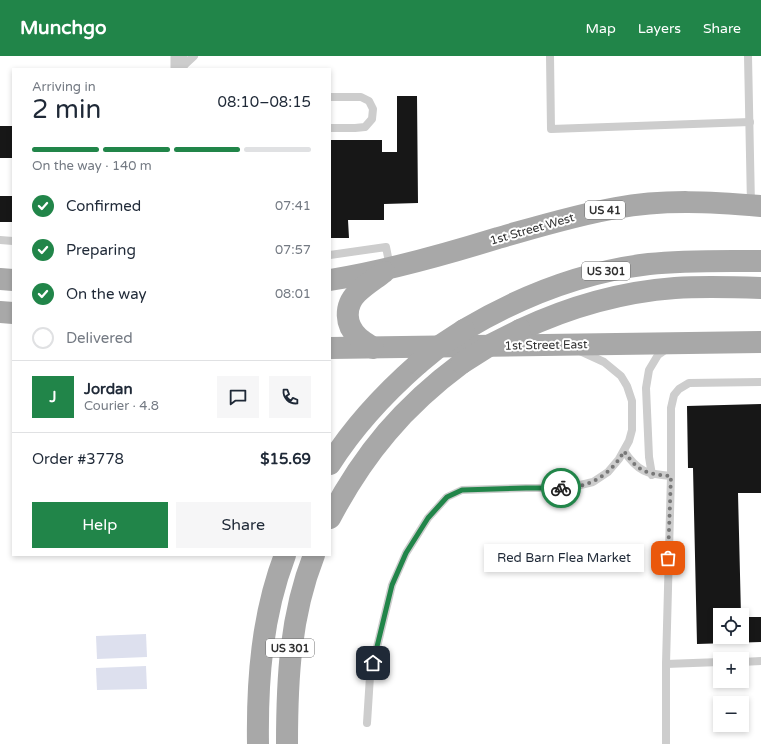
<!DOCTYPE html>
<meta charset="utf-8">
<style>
:root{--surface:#fff;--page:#f6f6f7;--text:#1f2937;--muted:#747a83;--line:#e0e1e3;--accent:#218549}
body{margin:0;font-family:"Varela Round",sans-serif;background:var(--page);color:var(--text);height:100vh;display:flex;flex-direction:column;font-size:15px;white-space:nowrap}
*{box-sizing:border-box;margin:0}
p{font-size:13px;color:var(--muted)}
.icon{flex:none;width:22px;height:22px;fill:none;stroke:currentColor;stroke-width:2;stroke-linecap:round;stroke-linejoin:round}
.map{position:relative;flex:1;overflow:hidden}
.details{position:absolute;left:12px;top:12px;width:319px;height:488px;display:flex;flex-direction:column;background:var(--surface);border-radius:0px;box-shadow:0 2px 6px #0003}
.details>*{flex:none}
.controls{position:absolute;left:713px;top:552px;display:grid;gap:8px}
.controls a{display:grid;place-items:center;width:36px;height:36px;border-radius:0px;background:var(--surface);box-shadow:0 2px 6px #0003;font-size:20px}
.pin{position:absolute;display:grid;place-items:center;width:34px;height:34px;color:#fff;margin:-17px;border-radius:8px;box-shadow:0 2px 6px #0006}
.courier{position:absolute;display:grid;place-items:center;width:40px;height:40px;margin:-20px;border:3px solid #218549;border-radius:50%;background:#fff;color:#222;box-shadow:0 1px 5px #0007}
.bubble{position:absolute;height:28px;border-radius:0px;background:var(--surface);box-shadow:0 2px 6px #0003;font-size:13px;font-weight:600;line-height:28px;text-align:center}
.overview em{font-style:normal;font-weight:600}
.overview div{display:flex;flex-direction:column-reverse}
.overview{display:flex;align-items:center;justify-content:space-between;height:68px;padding:0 20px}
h1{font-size:26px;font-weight:600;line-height:30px}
.bar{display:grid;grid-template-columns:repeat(4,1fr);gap:6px 4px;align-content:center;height:48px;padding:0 20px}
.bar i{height:5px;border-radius:3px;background:var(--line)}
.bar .selected{background:var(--accent)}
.bar p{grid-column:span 4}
.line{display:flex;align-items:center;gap:10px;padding:0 20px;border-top:1px solid var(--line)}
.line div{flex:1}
.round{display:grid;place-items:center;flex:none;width:42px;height:42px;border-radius:0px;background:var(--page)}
ol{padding:0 20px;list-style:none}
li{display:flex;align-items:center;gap:12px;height:44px}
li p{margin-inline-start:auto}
li .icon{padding:4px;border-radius:50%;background:var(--accent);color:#fff;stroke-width:4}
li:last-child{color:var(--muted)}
li i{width:22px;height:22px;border:2px solid var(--line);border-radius:50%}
.primary-button{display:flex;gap:8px;margin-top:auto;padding:8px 20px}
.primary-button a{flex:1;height:46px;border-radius:0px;background:var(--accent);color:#fff;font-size:16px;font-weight:600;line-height:46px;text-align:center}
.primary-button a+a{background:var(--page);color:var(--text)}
header{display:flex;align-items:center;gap:24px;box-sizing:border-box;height:56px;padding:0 20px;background:var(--accent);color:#fff}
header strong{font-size:19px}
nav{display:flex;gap:22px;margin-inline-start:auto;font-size:14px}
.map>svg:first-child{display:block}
.green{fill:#dde0ee}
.building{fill:#171717}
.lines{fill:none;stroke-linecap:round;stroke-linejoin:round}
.service{stroke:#cdcdcd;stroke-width:8}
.minor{stroke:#cdcdcd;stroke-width:17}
.primary{stroke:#a8a8a8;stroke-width:22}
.primary-bridge{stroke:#a8a8a8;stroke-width:22}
.done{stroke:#787878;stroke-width:4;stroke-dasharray:0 7.2}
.route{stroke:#218549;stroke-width:5}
.labels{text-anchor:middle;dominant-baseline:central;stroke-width:4;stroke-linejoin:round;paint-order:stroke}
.shield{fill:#fff;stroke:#6e6e6e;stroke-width:1}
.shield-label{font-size:11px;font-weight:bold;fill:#303030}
.street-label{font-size:12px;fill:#303030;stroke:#fff}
</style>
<header>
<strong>Munchgo</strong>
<nav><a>Map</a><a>Layers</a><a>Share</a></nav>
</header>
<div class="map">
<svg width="761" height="688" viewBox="0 0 761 688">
<rect width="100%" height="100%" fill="#fff"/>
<g class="green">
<polygon points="146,578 147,601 97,603 96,580"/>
<polygon points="146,610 147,633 97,634 96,612"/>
</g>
<g class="building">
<polygon points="397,40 417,40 418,147 384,148 384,164 348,164 349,182 330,182 330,84 382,84 382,96 397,96"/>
<rect x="0" y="70" width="13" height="32"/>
<rect x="0" y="140" width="13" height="26"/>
<polygon points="761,348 761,437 738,437 741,559 720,559 720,581 742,581 742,561 761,561 761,586 697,588 693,412 688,412 687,350"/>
</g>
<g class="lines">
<g class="service">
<polyline points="550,0 551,73 750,66"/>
<polyline points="748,0 751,149"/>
<polyline points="180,13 194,0"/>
<polyline points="330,41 361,41 369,45 373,53 372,63 365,71 355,72 330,72"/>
<polyline points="0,184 13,185"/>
<polyline points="330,199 386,191 390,211"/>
<path d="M624,395C638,416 647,418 671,420"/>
<polyline points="652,419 649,401 646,332 649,314 658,299 668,292"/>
<polyline points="742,606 761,605"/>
<polyline points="666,608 720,606"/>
<polyline points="367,667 370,620 392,529 406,497 428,462 447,441 462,434 526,432 568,432 593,426 608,416 619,403 629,385 632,374 632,345 627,330 621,320 604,306 580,295"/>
<polyline points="666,688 666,608 671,420 671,352 674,339 679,333 689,327 761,326"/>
</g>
<polyline class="minor" points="179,0 179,13"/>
<g class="primary">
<polyline points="0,223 13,224"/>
<path d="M330,224C387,215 443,199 498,182C537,171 576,159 616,152C664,143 712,146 761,150"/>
<polyline points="0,256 13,257"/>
<path d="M464,274C521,240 582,216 649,208C686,204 724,205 761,205"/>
<path d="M520,274C569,251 621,236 675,232C704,230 733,231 761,232"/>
<polyline points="330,292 761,286"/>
<path d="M373,292C368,288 362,285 358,281C345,269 344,250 357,237C365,229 375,223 384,216"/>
<path d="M330,408C354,370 384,338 418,308"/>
<path d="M330,462C364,397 404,350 462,307"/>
<path d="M258,688C257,624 262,559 285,499"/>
<path d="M287,688C287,623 290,560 314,499"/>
</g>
<g class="primary-bridge">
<polyline points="462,307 492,288 520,274"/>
<polyline points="418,308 441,289 464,274"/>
</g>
</g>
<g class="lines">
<path class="done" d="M561,432C588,433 612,418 624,395C638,416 647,418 671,420L668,502"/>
<polyline class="route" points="373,607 392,529 406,497 428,462 447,441 462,434 526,432 561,432"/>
</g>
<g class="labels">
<g class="shield">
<rect x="585" y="145" width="40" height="18" rx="3"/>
<rect x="582" y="206" width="48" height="18" rx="3"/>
<rect x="266" y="583" width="48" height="18" rx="3"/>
</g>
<g class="shield-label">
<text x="605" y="154">US 41</text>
<text x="606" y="215">US 301</text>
<text x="290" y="592">US 301</text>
</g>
<g class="street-label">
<text transform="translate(532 173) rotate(-16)">1st Street West</text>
<text transform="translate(546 289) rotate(-1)">1st Street East</text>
</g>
</g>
</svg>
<div class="controls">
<a><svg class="icon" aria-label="locate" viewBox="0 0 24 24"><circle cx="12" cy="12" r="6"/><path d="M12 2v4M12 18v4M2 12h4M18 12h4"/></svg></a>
<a>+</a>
<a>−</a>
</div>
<div class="pin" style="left:668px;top:502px;background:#ea580c"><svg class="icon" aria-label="bag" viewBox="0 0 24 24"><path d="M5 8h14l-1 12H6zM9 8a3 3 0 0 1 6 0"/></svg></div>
<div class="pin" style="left:373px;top:607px;background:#1f2937"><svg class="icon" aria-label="home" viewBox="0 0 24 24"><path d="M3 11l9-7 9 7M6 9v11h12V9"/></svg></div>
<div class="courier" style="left:561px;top:432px"><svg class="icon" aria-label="bike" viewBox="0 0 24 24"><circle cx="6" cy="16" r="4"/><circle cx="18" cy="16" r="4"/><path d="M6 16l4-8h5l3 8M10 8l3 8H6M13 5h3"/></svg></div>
<div class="bubble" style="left:484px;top:488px;width:160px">Red Barn Flea Market</div>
<section class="details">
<div class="overview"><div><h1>2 min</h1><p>Arriving in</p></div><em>08:10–08:15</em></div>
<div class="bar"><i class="selected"></i><i class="selected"></i><i class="selected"></i><i></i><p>On the way · 140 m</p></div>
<ol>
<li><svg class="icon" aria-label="check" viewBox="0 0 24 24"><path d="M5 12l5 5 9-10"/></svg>Confirmed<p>07:41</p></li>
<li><svg class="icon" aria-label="check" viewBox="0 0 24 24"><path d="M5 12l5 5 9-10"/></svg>Preparing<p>07:57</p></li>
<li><svg class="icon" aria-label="check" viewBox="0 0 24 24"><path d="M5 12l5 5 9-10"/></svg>On the way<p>08:01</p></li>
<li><i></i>Delivered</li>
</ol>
<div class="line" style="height:72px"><b class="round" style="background:var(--accent);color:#fff">J</b><div><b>Jordan</b><p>Courier · 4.8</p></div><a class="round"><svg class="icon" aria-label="chat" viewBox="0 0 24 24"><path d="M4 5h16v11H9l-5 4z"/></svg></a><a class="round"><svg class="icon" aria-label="phone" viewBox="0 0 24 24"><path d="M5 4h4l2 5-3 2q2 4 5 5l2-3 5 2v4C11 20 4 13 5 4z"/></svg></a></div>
<div class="line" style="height:52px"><div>Order #3778</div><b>$15.69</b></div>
<div class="primary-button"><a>Help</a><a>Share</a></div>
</section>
</div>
